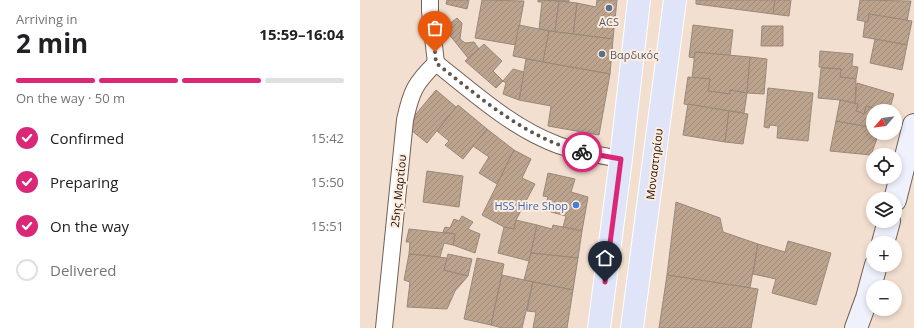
<!DOCTYPE html>
<meta charset="utf-8">
<style>
:root{--surface:#fff;--page:#f6f6f6;--text:#202124;--muted:#757577;--line:#e0e0e0;--accent:#db2777}
body{margin:0;font-family:"Open Sans",sans-serif;background:var(--page);color:var(--text);height:100vh;display:flex;flex-direction:column;font-size:15px;white-space:nowrap}
*{box-sizing:border-box;margin:0}
p{font-size:13px;color:var(--muted)}
.icon{flex:none;width:22px;height:22px;fill:none;stroke:currentColor;stroke-width:2;stroke-linecap:round;stroke-linejoin:round}
.map{position:relative;flex:1;overflow:hidden}
.drawer{display:flex;flex-direction:column;background:var(--surface);width:360px}
.drawer>*{flex:none}
.needle{width:26px;rotate:242deg}
.fabs{position:absolute;left:506px;top:104px;display:grid;gap:8px}
.fabs a{display:grid;place-items:center;width:36px;height:36px;border-radius:50%;background:var(--surface);box-shadow:0 2px 6px #0003;font-size:20px}
.pin{position:absolute;display:grid;place-items:center;width:34px;height:34px;color:#fff;margin:-41px -17px;border-radius:50% 50% 50% 0;rotate:-45deg;box-shadow:0 0 4px #0007}
.pin .icon{rotate:45deg}
.courier{position:absolute;display:grid;place-items:center;width:40px;height:40px;margin:-20px;border:3px solid #db2777;border-radius:50%;background:#fff;color:#222;box-shadow:0 1px 5px #0007}
.head em{font-style:normal;font-weight:700}
.head div{display:flex;flex-direction:column-reverse}
.head{display:flex;align-items:center;justify-content:space-between;height:68px;padding:0 16px}
h1{font-size:26px;font-weight:700;line-height:30px}
.bar{display:grid;grid-template-columns:repeat(4,1fr);gap:6px 4px;align-content:center;height:48px;padding:0 16px}
.bar i{height:5px;border-radius:3px;background:var(--line)}
.bar .current{background:var(--accent)}
.bar p{grid-column:span 4}
ol{padding:0 16px;list-style:none}
li{display:flex;align-items:center;gap:12px;height:44px}
li p{margin-inline-start:auto}
li .icon{padding:4px;border-radius:50%;background:var(--accent);color:#fff;stroke-width:4}
li:last-child{color:var(--muted)}
li i{width:22px;height:22px;border:2px solid var(--line);border-radius:50%}
main{display:flex;flex:1;min-height:0}
.map>svg:first-child{display:block}
.building{fill:url(#building-hatch);stroke:#99887a}
.lines{fill:none;stroke-linecap:round;stroke-linejoin:round}
.street-casing{stroke:#726255;stroke-width:18}
.secondary-casing{stroke:#726255;stroke-width:24}
.primary-casing{stroke:#fff;stroke-width:24}
.street{stroke:#fff;stroke-width:16}
.secondary{stroke:#eff2fc;stroke-width:22}
.primary{stroke:#dfe4f9;stroke-width:22}
.done{stroke:#60564d;stroke-width:4;stroke-dasharray:0 7.2}
.route{stroke:#db2777;stroke-width:5}
.service-dot{fill:#5c6f8a;stroke:#ffecdd;stroke-width:1.5}
.shop-dot{fill:#3f7fe0;stroke:#ffecdd;stroke-width:1.5}
.labels{text-anchor:middle;dominant-baseline:central;stroke-width:4;stroke-linejoin:round;paint-order:stroke}
.service-label{font-size:11px;fill:#4e5e75;stroke:#ffecdd}
.street-label{font-size:11px;fill:#120c07;stroke:#ffecdd}
.shop-label{font-size:11px;fill:#366cbe;stroke:#ffecdd;text-anchor:end}
</style>
<main>
<section class="drawer">
<div class="head"><div><h1>2 min</h1><p>Arriving in</p></div><em>15:59–16:04</em></div>
<div class="bar"><i class="current"></i><i class="current"></i><i class="current"></i><i></i><p>On the way · 50 m</p></div>
<ol>
<li><svg class="icon" aria-label="check" viewBox="0 0 24 24"><path d="M5 12l5 5 9-10"/></svg>Confirmed<p>15:42</p></li>
<li><svg class="icon" aria-label="check" viewBox="0 0 24 24"><path d="M5 12l5 5 9-10"/></svg>Preparing<p>15:50</p></li>
<li><svg class="icon" aria-label="check" viewBox="0 0 24 24"><path d="M5 12l5 5 9-10"/></svg>On the way<p>15:51</p></li>
<li><i></i>Delivered</li>
</ol>
</section>
<div class="map">
<svg width="554" height="328" viewBox="0 0 554 328">
<defs>
<pattern id="building-hatch" width="6" height="6" patternUnits="userSpaceOnUse"><rect width="6" height="6" fill="#bca38e"/><path d="M-1 1l2-2M0 6l6-6M5 7l2-2" fill="none" stroke="#a18b79"/></pattern>
</defs>
<rect width="100%" height="100%" fill="#f2dfd0"/>
<g class="building">
<polygon points="87,0 109,0 107,9 86,4"/>
<polygon points="122,0 164,1 156,45 115,38"/>
<polygon points="178,0 199,1 195,32 179,29 182,2 178,2"/>
<polygon points="189,0 209,0 209,2"/>
<polygon points="237,0 257,0 253,39 213,34 217,3 236,7"/>
<polygon points="336,0 415,0 413,14 336,4"/>
<polygon points="415,0 431,0 429,16 413,14"/>
<polygon points="500,0 551,1 547,21 509,14 508,22 497,20"/>
<polygon points="199,1 217,3 213,34 195,32"/>
<polygon points="509,14 552,21 547,45 503,37 505,22 508,22"/>
<polygon points="97,18 102,23 100,39 105,43 114,42 119,49 108,58 84,28"/>
<polygon points="159,25 189,31 183,62 153,56"/>
<polygon points="333,25 373,30 370,56 335,52 334,58 329,57"/>
<polygon points="402,26 423,26 423,46 401,46"/>
<polygon points="189,31 253,39 250,74 183,62"/>
<polygon points="515,39 547,45 542,70 510,63"/>
<polygon points="124,44 142,61 133,71 143,81 136,88 105,61"/>
<polygon points="460,51 493,54 492,66 498,67 496,79 480,77 481,69 459,67"/>
<polygon points="335,52 390,57 387,93 370,90 370,94 348,91 350,79 332,78"/>
<polygon points="390,57 407,59 404,94 387,93"/>
<polygon points="166,59 250,74 239,135 188,126 191,106 159,100"/>
<polygon points="461,68 481,69 480,77 496,79 495,103 480,100 458,98"/>
<polygon points="153,69 164,72 159,100 143,94 146,83 143,81"/>
<polygon points="328,77 350,79 348,91 370,94 370,90 387,93 384,113 324,104"/>
<polygon points="497,83 534,94 529,111 523,111 506,106 504,114 496,111 498,104 495,103"/>
<polygon points="408,88 453,93 448,141 417,138 418,126 410,125 409,128 404,127"/>
<polygon points="76,90 96,107 67,143 46,126"/>
<polygon points="480,100 498,104 496,111 504,114 506,106 523,111 513,111 513,128 476,121"/>
<polygon points="328,104 369,111 365,142 323,135"/>
<polygon points="98,105 127,129 103,159 85,145 89,141 77,131"/>
<polygon points="369,111 388,114 383,144 365,142"/>
<polygon points="476,121 513,128 513,133 519,133 511,155 470,151"/>
<polygon points="127,129 154,150 137,184 119,173 129,157 113,146"/>
<polygon points="154,150 171,159 162,178 175,184 156,220 154,229 144,227 122,215"/>
<polygon points="67,171 103,176 99,207 63,202"/>
<polygon points="188,173 215,179 211,192 228,197 222,231 203,227 206,216 184,210 188,197 183,196"/>
<polygon points="316,202 360,218 363,232 398,244 390,288 307,275"/>
<polygon points="102,216 113,222 108,229 120,234 115,253 93,245 95,234 83,232 85,227 90,228 94,219 99,221"/>
<polygon points="156,220 177,225 169,261 138,253 144,227 154,229"/>
<polygon points="177,225 192,229 193,225 222,231 218,258 171,253"/>
<polygon points="49,229 95,234 93,245 84,243 80,257 49,254 50,242 46,242"/>
<polygon points="428,241 471,253 456,305 412,293 416,279 393,274 398,244 425,252"/>
<polygon points="171,253 218,258 213,290 164,280"/>
<polygon points="49,254 87,258 84,270 108,276 95,291 87,309 47,307 50,282 44,280"/>
<polygon points="88,254 112,259 108,276 84,270"/>
<polygon points="117,258 144,264 131,325 104,319"/>
<polygon points="142,275 173,282 162,328 142,328 131,325"/>
<polygon points="307,275 398,289 391,328 299,328"/>
<polygon points="173,282 213,290 207,328 173,328 176,312 167,311"/>
</g>
<g class="lines">
<defs>
<g id="street">
<polyline points="70,0 70,11 76,63"/>
<path d="M76,63C114,93 152,128 198,145C218,152 239,155 261,159"/>
<path d="M24,328L45,120C51,92 55,83 76,63"/>
</g>
<g id="secondary">
<polyline points="535,200 554,125"/>
<polyline points="523,243 529,221"/>
<polyline points="496,328 507,298 516,265"/>
</g>
<g id="primary">
<polyline points="239,328 261,159 279,0"/>
<polyline points="272,328 315,0"/>
</g>
</defs>
<use href="#street" class="street-casing"/>
<use href="#secondary" class="secondary-casing"/>
<use href="#primary" class="primary-casing"/>
<use href="#street" class="street"/>
<use href="#secondary" class="secondary"/>
<use href="#primary" class="primary"/>
</g>
<g class="lines">
<path class="done" d="M75,52L76,63C121,98 165,138 222,152"/>
<polyline class="route" points="222,152 261,159 245,282"/>
</g>
<g class="service-dot">
<circle cx="249" cy="8" r="4"/>
<circle cx="242" cy="54" r="4"/>
</g>
<circle class="shop-dot" cx="216" cy="205" r="4"/>
<g class="labels">
<g class="service-label">
<text x="249" y="21">ACS</text>
<text x="250" y="54" text-anchor="start">Βαρδικός</text>
</g>
<g class="street-label">
<text transform="translate(294 164) rotate(-83)">Μοναστηρίου</text>
<text transform="translate(38 191) rotate(-84)">25ης Μαρτίου</text>
</g>
<g class="shop-label">
<text x="208" y="205">HSS Hire Shop</text>
</g>
</g>
</svg>
<div class="fabs">
<a><svg class="needle" viewBox="-14 -14 28 28"><path d="M0-13l5 13h-10z" fill="#e53935"/><path d="M0 13l5-13h-10z" fill="#757577"/></svg></a>
<a><svg class="icon" aria-label="locate" viewBox="0 0 24 24"><circle cx="12" cy="12" r="6"/><path d="M12 2v4M12 18v4M2 12h4M18 12h4"/></svg></a>
<a><svg class="icon" aria-label="layers" viewBox="0 0 24 24"><path d="M12 4l9 5-9 5-9-5zM3 14l9 5 9-5"/></svg></a>
<a>+</a>
<a>−</a>
</div>
<div class="pin" style="left:75px;top:52px;background:#ea580c"><svg class="icon" aria-label="bag" viewBox="0 0 24 24"><path d="M5 8h14l-1 12H6zM9 8a3 3 0 0 1 6 0"/></svg></div>
<div class="pin" style="left:245px;top:282px;background:#1f2937"><svg class="icon" aria-label="home" viewBox="0 0 24 24"><path d="M3 11l9-7 9 7M6 9v11h12V9"/></svg></div>
<div class="courier" style="left:222px;top:152px"><svg class="icon" aria-label="bike" viewBox="0 0 24 24"><circle cx="6" cy="16" r="4"/><circle cx="18" cy="16" r="4"/><path d="M6 16l4-8h5l3 8M10 8l3 8H6M13 5h3"/></svg></div>
</div>
</main>
